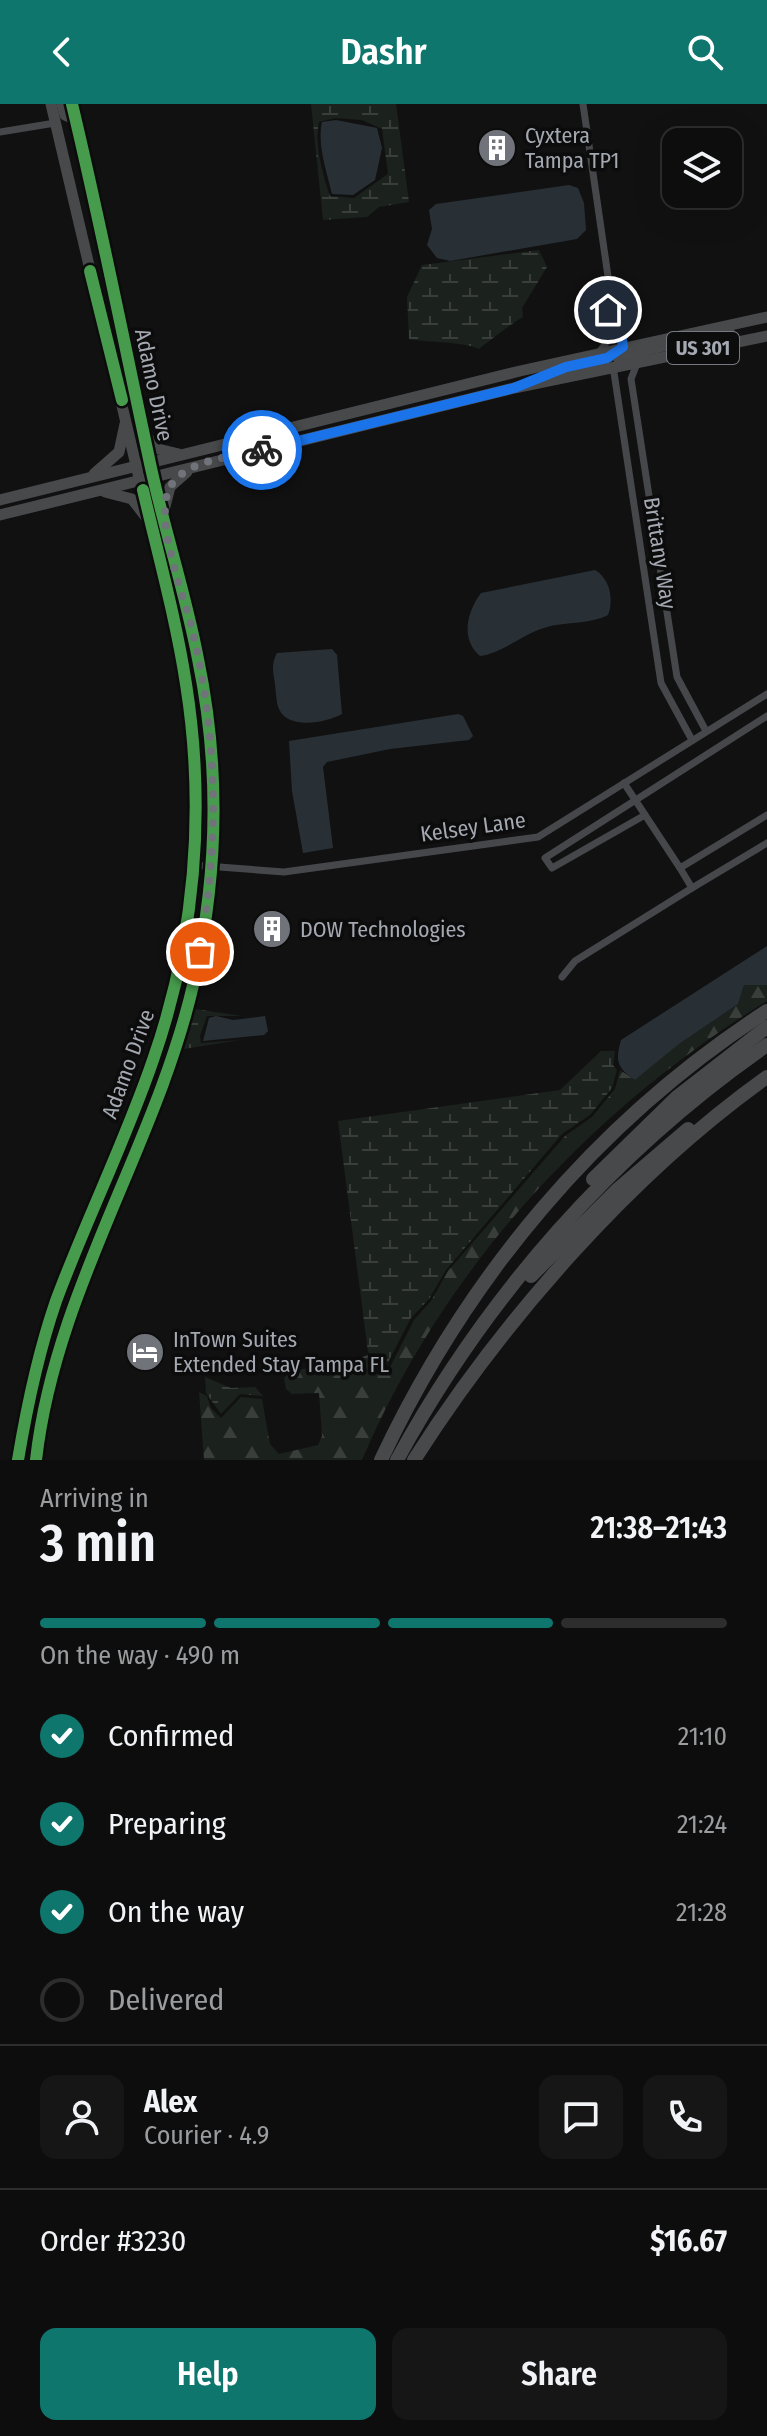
<!DOCTYPE html>
<meta charset="utf-8">
<style>
:root{--surface:#0d0d0e;--page:#161617;--text:#f1f3f6;--muted:#9a9c9e;--line:#2d2d2e;--accent:#0f766e}
body{margin:0;font-family:"Fira Sans Condensed",sans-serif;background:var(--page);color:var(--text);height:100vh;display:flex;flex-direction:column;font-size:30px;white-space:nowrap}
*{box-sizing:border-box;margin:0}
p{font-size:26px;color:var(--muted)}
.icon{flex:none;width:44px;height:44px;fill:none;stroke:currentColor;stroke-width:2;stroke-linecap:round;stroke-linejoin:round}
.map{position:relative;height:1356px;overflow:hidden}
.details{display:flex;flex-direction:column;background:var(--surface);flex:1}
.details>*{flex:none}
.tools{position:absolute;left:662px;top:24px;display:grid;gap:16px}
.tools a{display:grid;place-items:center;width:80px;height:80px;border-radius:16px;background:var(--surface);box-shadow:0 8px 32px #0002,0 0 0 2px var(--line);font-size:40px}
.pin{position:absolute;display:grid;place-items:center;width:68px;height:68px;color:#fff;margin:-34px;border:4px solid #fff;border-radius:50%;box-shadow:0 2px 8px #0007}
.courier{position:absolute;display:grid;place-items:center;width:80px;height:80px;margin:-40px;border:6px solid #1a73e8;border-radius:50%;background:#fff;color:#222;box-shadow:0 2px 10px #0007}
.headline em{font-style:normal;font-weight:600}
.headline div{display:flex;flex-direction:column-reverse}
.headline{display:flex;align-items:center;justify-content:space-between;height:136px;padding:0 40px}
h1{font-size:52px;font-weight:600;line-height:60px}
.bar{display:grid;grid-template-columns:repeat(4,1fr);gap:12px 8px;align-content:center;height:96px;padding:0 40px}
.bar i{height:10px;border-radius:6px;background:var(--line)}
.bar .active{background:var(--accent)}
.bar p{grid-column:span 4}
.line{display:flex;align-items:center;gap:20px;padding:0 40px;border-top:2px solid var(--line)}
.line div{flex:1}
.round{display:grid;place-items:center;flex:none;width:84px;height:84px;border-radius:16px;background:var(--page)}
ol{padding:0 40px;list-style:none}
li{display:flex;align-items:center;gap:24px;height:88px}
li p{margin-inline-start:auto}
li .icon{padding:8px;border-radius:50%;background:var(--accent);color:#fff;stroke-width:4}
li:last-child{color:var(--muted)}
li i{width:44px;height:44px;border:4px solid var(--line);border-radius:50%}
.cta{display:flex;gap:16px;margin-top:auto;padding:16px 40px}
.cta a{flex:1;height:92px;border-radius:16px;background:var(--accent);color:#fff;font-size:32px;font-weight:600;line-height:92px;text-align:center}
.cta a+a{background:var(--page);color:var(--text)}
header{display:flex;justify-content:space-between;align-items:center;height:104px;padding:0 40px;background:var(--accent);color:#fff;font-size:36px;font-weight:600}
.map>svg:first-child{display:block}
.forest{fill:url(#forest-firs)}
.wetland{fill:url(#wetland-marsh);fill-rule:evenodd}
.water{fill:#293035}
.lines{fill:none;stroke-linecap:round;stroke-linejoin:round}
.street{stroke:#45474a;stroke-width:7}
.primary{stroke:#48494b;stroke-width:11}
.highway{stroke:#48494b;stroke-width:14}
.cycleway-casing{stroke:#0c0c0d;stroke-width:17}
.cycleway{stroke:#469c4c;stroke-width:12}
.done{stroke:#707379;stroke-width:8;stroke-dasharray:0 14.4}
.route{stroke:#1a73e8;stroke-width:10}
.labels{text-anchor:middle;dominant-baseline:central;stroke-width:7;stroke-linejoin:round;paint-order:stroke}
.shield{fill:#0c0c0d;stroke:#767980;stroke-width:2}
.shield-label{font-size:20px;font-weight:bold;fill:#a3a8b1}
.poi-label{font-size:22px;fill:#a3a8b1;stroke:#0c0c0d;text-anchor:start}
.street-label{font-size:22px;fill:#a3a8b1;stroke:#0c0c0d}
</style>
<header><svg class="icon" aria-label="back" viewBox="0 0 24 24"><path d="M15 5l-7 7 7 7"/></svg>Dashr<svg class="icon" aria-label="search" viewBox="0 0 24 24"><circle cx="10" cy="10" r="6"/><path d="M15 15l6 6"/></svg></header>
<div class="map">
<svg width="767" height="1356" viewBox="0 0 767 1356">
<defs>
<pattern id="forest-firs" width="22" height="20" patternUnits="userSpaceOnUse" patternTransform="scale(2)"><rect width="22" height="20" fill="#1b211c"/><path d="M5 1l3.5 6h-7zM16 11l3.5 6h-7z" fill="#393e3b"/></pattern>
<pattern id="wetland-marsh" width="20" height="14" patternUnits="userSpaceOnUse" patternTransform="scale(2)"><rect width="20" height="14" fill="#1b211c"/><path d="M1 5h8M5 5V1M11 12h8M15 12V8" fill="none" stroke="#393e3b"/></pattern>
</defs>
<rect width="100%" height="100%" fill="#111112"/>
<path class="forest" d="M744,881H767V897C591,1005 443,1165 362,1356H204L199,1288L207,1292L211,1304L221,1314L241,1293L262,1295L270,1340L279,1350L318,1341L322,1332L319,1289L292,1290L286,1285L284,1274L291,1267L321,1262L328,1271L356,1265L360,1254L368,1251L375,1270L387,1269L414,1216L431,1197L448,1167L565,1032L592,1013L615,985L620,966L635,976L679,940L738,900Z"/>
<g class="wetland">
<path d="M311,0H396L409,98L379,103L367,113L323,116ZM335,14L362,16L382,25L388,70L354,94L330,92C323,71 314,40 319,18Z"/>
<path d="M539,146L547,163L522,204L523,213C508,222 494,233 479,245C462,237 431,239 409,235L407,193L422,161Z"/>
<polygon points="195,905 242,912 207,912 200,932 201,939 240,936 184,945"/>
<polygon points="601,947 615,947 613,961 617,966 612,984 590,1011 562,1030 446,1166 429,1195 411,1214 384,1266 378,1267 374,1253 368,1248 338,1017 560,986"/>
<polygon points="205,1273 231,1284 255,1283 263,1292 240,1290 221,1310 206,1289"/>
</g>
<g class="water">
<path d="M336,16L377,24L382,44L375,76L353,91L332,90C327,68 317,41 322,18Z"/>
<polygon points="569,81 578,84 584,99 586,126 577,135 450,157 437,154 427,141 432,125 429,106 436,100"/>
<path d="M595,466C610,475 614,495 608,511C588,521 565,517 544,524C525,529 499,551 480,552C460,535 467,508 481,489Z"/>
<path d="M332,545L337,551L342,610C326,619 288,626 279,605C276,598 276,587 275,580C273,567 271,560 277,549Z"/>
<polygon points="458,610 463,612 473,632 469,636 390,645 327,658 323,663 333,744 303,749 292,687 289,637"/>
<path d="M767,842V881H744L738,900L679,940L635,976C617,964 615,957 621,936Z"/>
<polygon points="216,912 233,916 265,912 268,927 264,931 203,937 209,914"/>
</g>
<g class="lines">
<g class="street">
<polyline points="583,0 611,193 618,205 623,243"/>
<polyline points="0,28 55,19"/>
<polyline points="600,247 609,235 611,193"/>
<polyline points="638,257 631,275 677,573 706,627"/>
<polyline points="613,262 661,579 692,636"/>
<polyline points="624,679 680,764 767,711"/>
<polyline points="645,711 552,764 545,754 767,612"/>
<polyline points="193,761 284,768 538,733 767,590"/>
<polyline points="680,764 692,784 767,739"/>
<polyline points="562,873 575,857 692,784"/>
</g>
<g class="primary">
<polyline points="62,0 65,11 76,16"/>
<polyline points="619,256 634,249 729,227"/>
<polyline points="544,271 607,254 618,247"/>
<polyline points="146,332 158,345 179,350"/>
<polyline points="94,370 119,348 125,320"/>
<polyline points="105,388 132,395 146,413"/>
<polyline points="0,396 520,267 767,213"/>
<polyline points="164,406 170,383 187,368"/>
<polyline points="0,411 514,284 767,232"/>
<path d="M18,1356C27,1302 38,1248 56,1197C86,1116 125,1038 153,956C197,829 206,693 183,561L51,0"/>
<path d="M36,1356C55,1186 157,1041 194,877C218,771 220,661 198,555C186,491 165,428 151,364C125,243 101,121 72,0"/>
</g>
<g class="highway">
<polyline points="593,1075 677,993 767,923"/>
<polyline points="531,1172 618,1085 688,1025"/>
<path d="M381,1356C467,1173 597,1017 767,907"/>
<path d="M397,1356C487,1191 613,1048 767,941"/>
<path d="M414,1356C503,1216 631,1070 767,973"/>
</g>
<defs>
<g id="cycleway">
<polyline points="90,167 122,296"/>
<path d="M18,1356C27,1302 38,1249 56,1197C86,1116 125,1038 153,956C195,836 206,706 186,580C176,515 158,450 143,386"/>
<path d="M36,1356C55,1186 157,1041 194,877C218,771 220,661 198,555C186,491 165,428 151,364C125,243 101,121 72,0"/>
</g>
</defs>
<use href="#cycleway" class="cycleway-casing"/>
<use href="#cycleway" class="cycleway"/>
</g>
<g class="lines">
<path class="done" d="M200,848C219,740 218,629 191,521C183,489 151,408 172,380C189,355 234,353 262,346"/>
<polyline class="route" points="262,346 514,284 566,263 607,254 623,243 618,205 611,193 608,206"/>
</g>
<defs>
<symbol id="building-disc" viewBox="-11 -11 22 22"><circle r="9.5" fill="#707379" stroke="#0c0c0d"/><path d="M-4-6H4V6H1V3H-1V6H-4ZM-2.5-4.3h1.7v1.8h-1.7ZM.8-4.3h1.7v1.8H.8ZM-2.5-1h1.7V.8h-1.7ZM.8-1h1.7V.8H.8Z" fill="#fff"/></symbol>
<symbol id="hotel-disc" viewBox="-11 -11 22 22"><circle r="9.5" fill="#707379" stroke="#0c0c0d"/><path d="M-6-4.5h1.5V1H6V5H4.5V3h-9V5H-6ZM-4 0a1.8 1.8 0 1 1 3.6 0ZM.5 0V-2.5h3Q6-2.5 6 0Z" fill="#fff"/></symbol>
</defs>
<g fill-rule="evenodd">
<use href="#building-disc" x="475" y="22" width="44" height="44"/>
<use href="#building-disc" x="250" y="803" width="44" height="44"/>
<use href="#hotel-disc" x="123" y="1226" width="44" height="44"/>
</g>
<g class="labels">
<rect class="shield" x="667" y="228" width="72" height="32" rx="6"/>
<g class="shield-label">
<text x="703" y="244">US 301</text>
</g>
<g class="poi-label">
<text x="525" y="31">Cyxtera<tspan x="525" dy="25">Tampa TP1</tspan></text>
<text x="300" y="825">DOW Technologies</text>
<text x="173" y="1235">InTown Suites<tspan x="173" dy="25">Extended Stay Tampa FL</tspan></text>
</g>
<g class="street-label">
<text transform="translate(154 281) rotate(78)">Adamo Drive</text>
<text transform="translate(660 449) rotate(81)">Brittany Way</text>
<text transform="translate(473 723) rotate(-8)">Kelsey Lane</text>
<text transform="translate(128 960) rotate(-70)">Adamo Drive</text>
</g>
</g>
</svg>
<div class="tools">
<a><svg class="icon" aria-label="layers" viewBox="0 0 24 24"><path d="M12 4l9 5-9 5-9-5zM3 14l9 5 9-5"/></svg></a>
</div>
<div class="pin" style="left:200px;top:848px;background:#ea580c"><svg class="icon" aria-label="bag" viewBox="0 0 24 24"><path d="M5 8h14l-1 12H6zM9 8a3 3 0 0 1 6 0"/></svg></div>
<div class="pin" style="left:608px;top:206px;background:#1f2937"><svg class="icon" aria-label="home" viewBox="0 0 24 24"><path d="M3 11l9-7 9 7M6 9v11h12V9"/></svg></div>
<div class="courier" style="left:262px;top:346px"><svg class="icon" aria-label="bike" viewBox="0 0 24 24"><circle cx="6" cy="16" r="4"/><circle cx="18" cy="16" r="4"/><path d="M6 16l4-8h5l3 8M10 8l3 8H6M13 5h3"/></svg></div>
</div>
<section class="details">
<div class="headline"><div><h1>3 min</h1><p>Arriving in</p></div><em>21:38–21:43</em></div>
<div class="bar"><i class="active"></i><i class="active"></i><i class="active"></i><i></i><p>On the way · 490 m</p></div>
<ol>
<li><svg class="icon" aria-label="check" viewBox="0 0 24 24"><path d="M5 12l5 5 9-10"/></svg>Confirmed<p>21:10</p></li>
<li><svg class="icon" aria-label="check" viewBox="0 0 24 24"><path d="M5 12l5 5 9-10"/></svg>Preparing<p>21:24</p></li>
<li><svg class="icon" aria-label="check" viewBox="0 0 24 24"><path d="M5 12l5 5 9-10"/></svg>On the way<p>21:28</p></li>
<li><i></i>Delivered</li>
</ol>
<div class="line" style="height:144px"><a class="round"><svg class="icon" aria-label="person" viewBox="0 0 24 24"><circle cx="12" cy="8" r="4"/><path d="M4 21q1-7 8-7t8 7"/></svg></a><div><b>Alex</b><p>Courier · 4.9</p></div><a class="round"><svg class="icon" aria-label="chat" viewBox="0 0 24 24"><path d="M4 5h16v11H9l-5 4z"/></svg></a><a class="round"><svg class="icon" aria-label="phone" viewBox="0 0 24 24"><path d="M5 4h4l2 5-3 2q2 4 5 5l2-3 5 2v4C11 20 4 13 5 4z"/></svg></a></div>
<div class="line" style="height:104px"><div>Order #3230</div><b>$16.67</b></div>
<div class="cta"><a>Help</a><a>Share</a></div>
</section>
